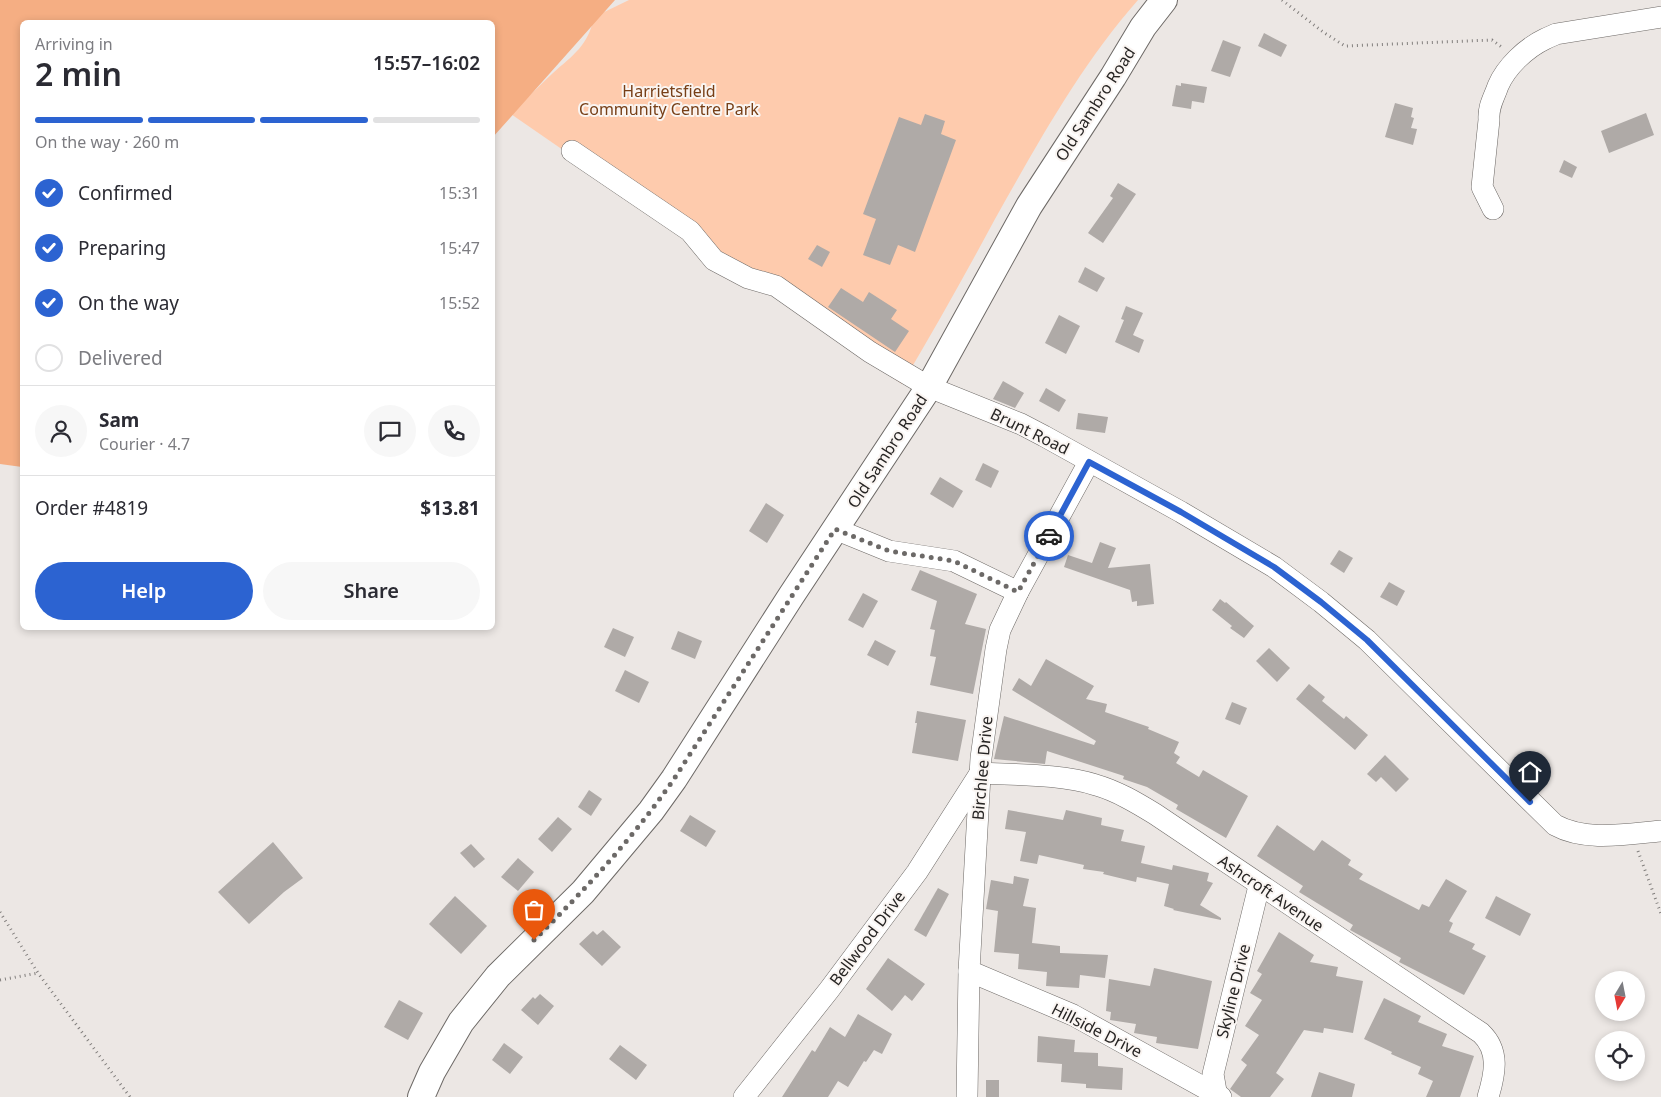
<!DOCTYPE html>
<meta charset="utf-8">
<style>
:root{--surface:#fff;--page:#f7f7f7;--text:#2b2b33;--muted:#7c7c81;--line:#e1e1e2;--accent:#2c63d1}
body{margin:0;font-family:"Noto Sans",sans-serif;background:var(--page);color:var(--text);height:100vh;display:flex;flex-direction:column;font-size:19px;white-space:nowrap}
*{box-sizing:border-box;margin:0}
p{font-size:16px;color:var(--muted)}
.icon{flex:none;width:28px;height:28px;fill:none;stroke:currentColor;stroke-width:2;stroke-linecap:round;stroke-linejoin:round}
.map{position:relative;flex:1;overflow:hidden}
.side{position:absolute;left:20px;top:20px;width:475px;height:610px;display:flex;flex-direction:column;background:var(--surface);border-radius:8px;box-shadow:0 2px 8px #0003}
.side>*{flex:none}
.needle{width:32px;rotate:190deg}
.tools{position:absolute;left:1595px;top:971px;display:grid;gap:10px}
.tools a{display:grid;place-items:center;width:50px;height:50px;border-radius:50%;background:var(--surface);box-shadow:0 2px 8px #0003;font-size:25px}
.pin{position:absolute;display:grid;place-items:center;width:42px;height:42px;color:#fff;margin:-51px -21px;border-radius:50% 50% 50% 0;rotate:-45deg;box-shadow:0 0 5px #0007}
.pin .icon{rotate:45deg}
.courier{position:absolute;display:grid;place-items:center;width:50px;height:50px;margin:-25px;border:4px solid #2c63d1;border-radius:50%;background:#fff;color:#222;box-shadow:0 1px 6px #0007}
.headline em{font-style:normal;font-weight:600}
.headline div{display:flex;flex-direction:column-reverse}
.headline{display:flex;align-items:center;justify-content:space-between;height:85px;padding:0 15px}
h1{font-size:32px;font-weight:600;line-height:38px}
.bar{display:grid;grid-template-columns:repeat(4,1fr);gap:8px 5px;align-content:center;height:60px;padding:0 15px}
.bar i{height:6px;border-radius:4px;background:var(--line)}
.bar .active{background:var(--accent)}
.bar p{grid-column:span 4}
.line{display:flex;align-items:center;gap:12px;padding:0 15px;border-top:1px solid var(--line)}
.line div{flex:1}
.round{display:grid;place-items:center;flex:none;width:52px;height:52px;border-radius:26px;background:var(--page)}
ol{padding:0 15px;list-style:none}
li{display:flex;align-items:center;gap:15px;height:55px}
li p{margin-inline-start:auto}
li .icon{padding:5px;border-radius:50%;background:var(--accent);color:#fff;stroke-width:4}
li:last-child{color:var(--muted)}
li i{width:28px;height:28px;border:2px solid var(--line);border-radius:50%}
.action{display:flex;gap:10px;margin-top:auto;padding:10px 15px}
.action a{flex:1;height:58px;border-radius:30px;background:var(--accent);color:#fff;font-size:20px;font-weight:600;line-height:58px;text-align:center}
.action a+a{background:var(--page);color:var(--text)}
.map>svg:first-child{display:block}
.green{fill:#fecbad}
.water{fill:#f5ae83}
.building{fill:#afaaa7}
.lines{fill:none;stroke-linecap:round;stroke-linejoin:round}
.minor-casing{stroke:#6d6966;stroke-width:22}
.major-casing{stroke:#6d6966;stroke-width:28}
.path{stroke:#817e7c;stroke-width:3;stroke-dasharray:1 4;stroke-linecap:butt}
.minor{stroke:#fff;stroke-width:21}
.major{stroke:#fff;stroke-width:26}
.done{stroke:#6c6967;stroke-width:5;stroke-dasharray:0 9}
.route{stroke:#2c63d1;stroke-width:6}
.labels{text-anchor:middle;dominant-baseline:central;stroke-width:4;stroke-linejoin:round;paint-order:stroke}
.park-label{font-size:16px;fill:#773f17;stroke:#faf5f2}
.street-label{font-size:16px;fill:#272524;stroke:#faf5f2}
</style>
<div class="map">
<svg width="1661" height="1097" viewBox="0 0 1661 1097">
<rect width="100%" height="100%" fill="#ece7e4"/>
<path class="green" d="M629,0H1138C1080,66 1038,143 995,219C965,275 934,330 902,384L508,112C515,105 523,101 530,95C538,88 545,80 553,73C573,55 588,46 594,17Z"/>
<polygon class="water" points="0,0 615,0 493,137 492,22 22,22 22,467 0,464"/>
<g class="building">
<polygon points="1264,33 1287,45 1281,57 1258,46"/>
<polygon points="1223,40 1241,47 1230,77 1211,71"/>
<polygon points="1181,83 1207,87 1204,103 1192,101 1191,109 1172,106 1176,85 1181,86"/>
<polygon points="1395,103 1413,108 1411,117 1414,118 1411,128 1417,129 1413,145 1385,137"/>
<polygon points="1646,113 1654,135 1609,153 1601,131"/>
<polygon points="925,114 945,121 941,134 956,140 915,252 898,245 890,265 863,255 876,219 863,214 899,117 921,125"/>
<polygon points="1564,160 1577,167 1572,178 1559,172"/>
<polygon points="1118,183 1136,194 1103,243 1088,233 1113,198 1110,196"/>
<polygon points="817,245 830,252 822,267 808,259"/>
<polygon points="1085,267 1105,278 1097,292 1078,282"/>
<polygon points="841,288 863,302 869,292 897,310 891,319 909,331 895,352 828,307"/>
<polygon points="1126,306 1143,313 1133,335 1144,340 1139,353 1115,342 1124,320 1121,319"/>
<polygon points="1059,315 1080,326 1066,354 1045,343"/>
<polygon points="1003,381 1024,393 1015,408 993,399"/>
<polygon points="1046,388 1066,400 1059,412 1039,401"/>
<polygon points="1078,413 1108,417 1105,433 1076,429"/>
<polygon points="983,463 999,471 991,488 975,480"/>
<polygon points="940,477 963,491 953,508 930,494"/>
<polygon points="766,503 784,515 767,543 749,531"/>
<polygon points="1100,542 1116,548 1108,568 1150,564 1154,604 1137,606 1137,601 1132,602 1130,590 1064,567 1068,555 1092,563"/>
<polygon points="1339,550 1353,558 1344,573 1330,564"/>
<polygon points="920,570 977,594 965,624 986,629 973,694 930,685 936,657 930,656 935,630 930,629 937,601 911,590"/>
<polygon points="1389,582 1405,591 1397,606 1380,597"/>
<polygon points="863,593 878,601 863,628 848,620"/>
<polygon points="1220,599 1225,603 1226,602 1254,626 1244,638 1230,628 1232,626 1212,610"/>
<polygon points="613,628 634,637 625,657 604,647"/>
<polygon points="678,631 702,641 695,659 671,649"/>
<polygon points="875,640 896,651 888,666 867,655"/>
<polygon points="1269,648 1290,668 1277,682 1256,661"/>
<polygon points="1046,659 1094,686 1086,699 1107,704 1105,712 1149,727 1148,729 1179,742 1174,753 1180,757 1176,763 1199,777 1203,770 1248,796 1226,838 1176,809 1178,805 1147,787 1123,779 1124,776 1047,751 1045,764 994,759 1004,716 1094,745 1096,741 1012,690 1019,678 1031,686"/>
<polygon points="625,670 649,682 639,703 615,691"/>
<polygon points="1309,684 1325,697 1322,701 1344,719 1346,716 1368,735 1355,750 1296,699"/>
<polygon points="1232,702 1247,708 1240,725 1225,719"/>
<polygon points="917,711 966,720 958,761 912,753 917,723 915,723"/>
<polygon points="1385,755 1409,779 1396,792 1381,777 1376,782 1367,774"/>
<polygon points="589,790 602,799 591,816 578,807"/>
<polygon points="1008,810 1063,820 1066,810 1102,818 1101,825 1124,830 1121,841 1145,846 1141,863 1172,870 1173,865 1209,873 1207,881 1213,883 1200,905 1221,918 1221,920 1173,910 1174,909 1164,906 1169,884 1137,877 1136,882 1103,874 1104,872 1083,869 1084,865 1039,855 1037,864 1020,861 1026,832 1005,829"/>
<polygon points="690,815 716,831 706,847 680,831"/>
<polygon points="558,817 572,829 552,852 538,839"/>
<polygon points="1277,825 1314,851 1322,840 1351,860 1348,865 1363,874 1359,879 1419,910 1422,904 1429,907 1446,879 1467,891 1449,921 1453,923 1449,932 1475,944 1472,949 1486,956 1464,995 1399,962 1401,958 1350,930 1353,925 1299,892 1303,886 1257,856"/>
<polygon points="273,842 303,878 284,892 249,924 218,892"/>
<polygon points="471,844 485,859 474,868 460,853"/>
<polygon points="518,858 534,872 518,891 501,877"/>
<polygon points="1014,876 1029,879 1023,906 1036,908 1032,943 1060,946 1060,953 1108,955 1105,978 1080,975 1079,988 1046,986 1047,972 1018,969 1019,954 994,952 998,911 986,909 991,880 1013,884"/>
<polygon points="938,888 949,894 926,937 914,930"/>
<polygon points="455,896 487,926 461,954 429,924"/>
<polygon points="1496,896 1531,914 1520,936 1485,918"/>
<polygon points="603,930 621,947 602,966 579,944 593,931 597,935"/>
<polygon points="1279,932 1314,955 1310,962 1338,967 1336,976 1363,981 1353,1033 1324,1028 1323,1033 1304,1030 1276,1073 1284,1079 1270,1097 1241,1097 1230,1089 1247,1065 1241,1060 1259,1035 1245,1026 1262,1000 1250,993 1262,974 1257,971"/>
<polygon points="888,958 925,984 912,1001 905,995 892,1011 866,989"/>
<polygon points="1154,968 1212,981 1198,1049 1156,1043 1157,1037 1134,1033 1136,1024 1110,1020 1111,1012 1106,1011 1109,979 1150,986"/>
<polygon points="540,994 554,1006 538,1025 521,1010 533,997 535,999"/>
<polygon points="1384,998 1421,1016 1418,1022 1447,1034 1442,1046 1474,1056 1460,1097 1426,1097 1433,1081 1418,1074 1421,1067 1391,1054 1392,1052 1364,1039"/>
<polygon points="399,1000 423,1013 408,1040 384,1027"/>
<polygon points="858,1014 892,1034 882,1054 874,1050 866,1062 864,1061 848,1087 838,1081 828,1097 782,1097 812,1050 815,1052 830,1027 845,1037"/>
<polygon points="1038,1036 1075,1040 1074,1052 1098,1053 1098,1066 1123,1068 1122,1090 1086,1088 1086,1084 1061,1082 1062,1064 1037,1062"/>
<polygon points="504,1043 523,1057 510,1074 492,1060"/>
<polygon points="620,1045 647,1065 636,1080 609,1059"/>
<polygon points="1319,1072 1355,1084 1352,1097 1311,1097"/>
<rect x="986" y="1080" width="13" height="17"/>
</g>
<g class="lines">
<defs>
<g id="minor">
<path d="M572,151L690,231L714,260L748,278L776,286L870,352L929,387L1021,424L1044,436L1181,512L1274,567L1321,602L1367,640L1555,825C1586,842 1626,834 1661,831"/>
<path d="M1493,209L1482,187L1489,120C1488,106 1494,98 1498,86C1506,67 1526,48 1545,39C1549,37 1552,36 1556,34L1661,17"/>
<polyline points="835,529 889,551 954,561 1018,592"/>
<path d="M980,773C1016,775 1062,774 1096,785C1117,791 1137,803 1155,814L1481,1033C1500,1051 1495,1074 1488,1097"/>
<polyline points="969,971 1073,1015 1221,1097"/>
<polyline points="744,1097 829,990 917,872 979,775"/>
<polyline points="967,1097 969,971 981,758 996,649 1000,630 1018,592 1089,462"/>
<polyline points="1217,1097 1213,1074 1259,886"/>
</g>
<polyline id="major" points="421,1097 432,1072 461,1022 498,976 583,892 651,811 674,779 791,596 929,387 1029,206 1113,77 1143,27 1164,0"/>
</defs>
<use href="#minor" class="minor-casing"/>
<use href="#major" class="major-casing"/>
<g class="path">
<polyline points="1282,0 1323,32 1345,46 1492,40 1503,48"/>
<polyline points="1638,851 1661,914"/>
<polyline points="0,912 38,973 130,1097"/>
<polyline points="0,980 38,973"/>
</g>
<use href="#minor" class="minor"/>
<use href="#major" class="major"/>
</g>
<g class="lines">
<path class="done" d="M534,940C585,890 633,838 674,779L835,529L889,551L954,561L1018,592L1049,536"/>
<polyline class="route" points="1049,536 1089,462 1181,512 1274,567 1321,602 1367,640 1530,802"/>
</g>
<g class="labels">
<g class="park-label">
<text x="669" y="91">Harrietsfield<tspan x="669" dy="18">Community Centre Park</tspan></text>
</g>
<g class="street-label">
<text transform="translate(1095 104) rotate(-57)">Old Sambro Road</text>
<text transform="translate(1030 431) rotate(26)">Brunt Road</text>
<text transform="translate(887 451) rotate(-57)">Old Sambro Road</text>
<text transform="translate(982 768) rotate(-85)">Birchlee Drive</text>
<text transform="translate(1271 893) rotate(34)">Ashcroft Avenue</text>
<text transform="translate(867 938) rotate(-53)">Bellwood Drive</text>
<text transform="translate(1233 991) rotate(-76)">Skyline Drive</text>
<text transform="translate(1097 1030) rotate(27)">Hillside Drive</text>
</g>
</g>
</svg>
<div class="tools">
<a><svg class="needle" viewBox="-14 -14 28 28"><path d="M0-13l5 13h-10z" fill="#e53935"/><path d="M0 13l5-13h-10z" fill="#7c7c81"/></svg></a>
<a><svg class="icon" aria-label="locate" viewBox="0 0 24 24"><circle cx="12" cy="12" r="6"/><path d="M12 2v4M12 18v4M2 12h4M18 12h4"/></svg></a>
</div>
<div class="pin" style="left:534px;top:940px;background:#ea580c"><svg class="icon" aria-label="bag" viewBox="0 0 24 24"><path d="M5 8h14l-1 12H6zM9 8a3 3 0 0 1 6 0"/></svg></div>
<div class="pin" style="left:1530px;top:802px;background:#1f2937"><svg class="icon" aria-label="home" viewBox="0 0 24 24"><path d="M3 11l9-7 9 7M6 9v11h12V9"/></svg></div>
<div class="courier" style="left:1049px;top:536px"><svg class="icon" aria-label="car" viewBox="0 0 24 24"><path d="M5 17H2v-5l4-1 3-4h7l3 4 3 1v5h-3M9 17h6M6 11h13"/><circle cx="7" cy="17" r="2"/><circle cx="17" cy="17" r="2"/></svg></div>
<section class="side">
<div class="headline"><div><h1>2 min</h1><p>Arriving in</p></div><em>15:57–16:02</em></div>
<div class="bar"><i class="active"></i><i class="active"></i><i class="active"></i><i></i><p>On the way · 260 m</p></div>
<ol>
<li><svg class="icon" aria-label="check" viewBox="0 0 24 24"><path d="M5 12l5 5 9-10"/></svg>Confirmed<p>15:31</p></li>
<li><svg class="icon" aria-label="check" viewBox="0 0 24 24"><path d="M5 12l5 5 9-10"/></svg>Preparing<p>15:47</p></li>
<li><svg class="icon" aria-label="check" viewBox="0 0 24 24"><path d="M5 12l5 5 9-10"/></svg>On the way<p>15:52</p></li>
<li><i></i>Delivered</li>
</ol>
<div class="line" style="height:90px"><a class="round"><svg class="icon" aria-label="person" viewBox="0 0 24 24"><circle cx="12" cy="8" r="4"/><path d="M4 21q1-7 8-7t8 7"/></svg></a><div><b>Sam</b><p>Courier · 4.7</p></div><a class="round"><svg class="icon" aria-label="chat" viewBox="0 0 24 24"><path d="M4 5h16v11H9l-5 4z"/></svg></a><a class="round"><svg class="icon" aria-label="phone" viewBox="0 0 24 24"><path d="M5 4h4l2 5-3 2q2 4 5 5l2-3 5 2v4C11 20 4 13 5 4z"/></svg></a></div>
<div class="line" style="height:65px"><div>Order #4819</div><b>$13.81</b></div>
<div class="action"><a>Help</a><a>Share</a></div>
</section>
</div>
